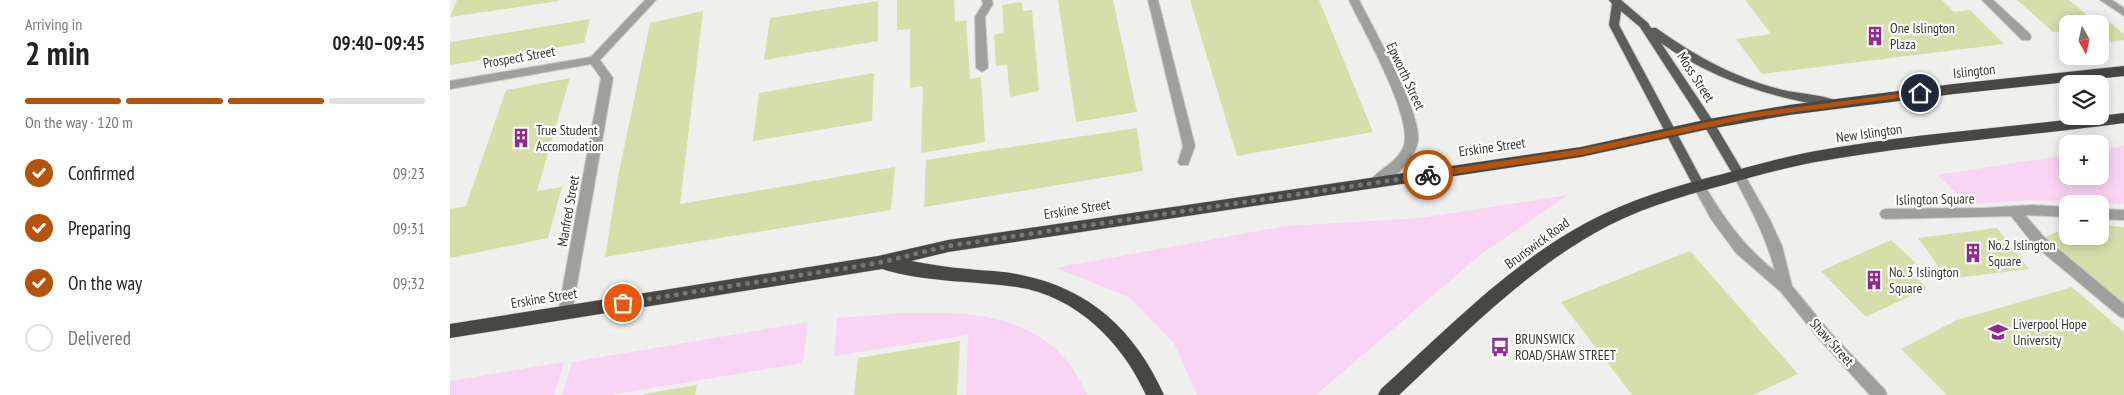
<!DOCTYPE html>
<meta charset="utf-8">
<style>
:root{--surface:#fff;--page:#f2f2f2;--text:#222;--muted:#767676;--line:#e0e0e0;--accent:#b45309}
body{margin:0;font-family:"PT Sans Narrow",sans-serif;background:var(--page);color:var(--text);height:100vh;display:flex;flex-direction:column;font-size:19px;white-space:nowrap}
*{box-sizing:border-box;margin:0}
p{font-size:16px;color:var(--muted)}
.icon{flex:none;width:28px;height:28px;fill:none;stroke:currentColor;stroke-width:2;stroke-linecap:round;stroke-linejoin:round}
.map{position:relative;flex:1;overflow:hidden}
.drawer{display:flex;flex-direction:column;background:var(--surface);width:450px}
.drawer>*{flex:none}
.needle{width:32px;rotate:172deg}
.buttons{position:absolute;left:1609px;top:15px;display:grid;gap:10px}
.buttons a{display:grid;place-items:center;width:50px;height:50px;border-radius:10px;background:var(--surface);box-shadow:0 2px 12px #0003;font-size:25px}
.pin{position:absolute;display:grid;place-items:center;width:42px;height:42px;color:#fff;margin:-21px;border:2px solid #fff;border-radius:50%;box-shadow:0 1px 5px #0007}
.courier{position:absolute;display:grid;place-items:center;width:50px;height:50px;margin:-25px;border:4px solid #b45309;border-radius:50%;background:#fff;color:#222;box-shadow:0 1px 6px #0007}
.headline em{font-style:normal;font-weight:700}
.headline div{display:flex;flex-direction:column-reverse}
.headline{display:flex;align-items:center;justify-content:space-between;height:85px;padding:0 25px}
h1{font-size:32px;font-weight:700;line-height:38px}
.bar{display:grid;grid-template-columns:repeat(4,1fr);gap:8px 5px;align-content:center;height:60px;padding:0 25px}
.bar i{height:6px;border-radius:4px;background:var(--line)}
.bar .on{background:var(--accent)}
.bar p{grid-column:span 4}
ol{padding:0 25px;list-style:none}
li{display:flex;align-items:center;gap:15px;height:55px}
li p{margin-inline-start:auto}
li .icon{padding:5px;border-radius:50%;background:var(--accent);color:#fff;stroke-width:4}
li:last-child{color:var(--muted)}
li i{width:28px;height:28px;border:2px solid var(--line);border-radius:50%}
main{display:flex;flex:1;min-height:0}
.map>svg:first-child{display:block}
.green{fill:#f9d4f5}
.building{fill:#d6deaa}
.lines{fill:none;stroke-linecap:round;stroke-linejoin:round}
.minor-casing{stroke:#cacbc8;stroke-width:2}
.major-casing{stroke:#cacbc8;stroke-width:2}
.highway-casing{stroke:#cacbc8;stroke-width:1}
.minor{fill:#9f9f9e;fill-rule:evenodd}
.major{fill:#5d5e5c;fill-rule:evenodd}
.highway{fill:#474745;fill-rule:evenodd}
.route{fill:#b45309}
.done{stroke:#777775;stroke-width:5;stroke-dasharray:0 9}
.labels{text-anchor:middle;dominant-baseline:central;stroke-width:4.5;stroke-linejoin:round;paint-order:stroke}
.poi-label{font-size:14px;fill:#363635;stroke:#fffffe;text-anchor:start}
.street-label{font-size:14px;fill:#363635;stroke:#fffffe}
</style>
<main>
<section class="drawer">
<div class="headline"><div><h1>2 min</h1><p>Arriving in</p></div><em>09:40–09:45</em></div>
<div class="bar"><i class="on"></i><i class="on"></i><i class="on"></i><i></i><p>On the way · 120 m</p></div>
<ol>
<li><svg class="icon" aria-label="check" viewBox="0 0 24 24"><path d="M5 12l5 5 9-10"/></svg>Confirmed<p>09:23</p></li>
<li><svg class="icon" aria-label="check" viewBox="0 0 24 24"><path d="M5 12l5 5 9-10"/></svg>Preparing<p>09:31</p></li>
<li><svg class="icon" aria-label="check" viewBox="0 0 24 24"><path d="M5 12l5 5 9-10"/></svg>On the way<p>09:32</p></li>
<li><i></i>Delivered</li>
</ol>
</section>
<div class="map">
<svg width="1674" height="395" viewBox="0 0 1674 395">
<rect width="100%" height="100%" fill="#eff0ed"/>
<g class="green">
<polygon points="1674,146 1674,204 1578,200 1518,204 1487,175 1617,155 1618,176 1650,176 1650,150"/>
<polygon points="1118,195 1030,255 866,395 747,395 724,343 679,297 605,268 836,226 971,218"/>
<path d="M453,313C473,314 494,312 514,314C570,319 615,341 637,395H516L518,335L384,356L387,318Z"/>
<polygon points="358,322 353,363 160,395 112,395 122,362"/>
<polygon points="114,362 104,395 0,395 0,381"/>
</g>
<g class="building">
<polygon points="7,0 108,0 109,1 0,17"/>
<polygon points="447,0 504,0 505,22 516,20 520,79 531,77 535,142 471,153 473,86 460,88 460,29 447,30"/>
<polygon points="608,0 663,0 687,112 626,122"/>
<polygon points="740,0 869,0 923,132 787,156"/>
<polygon points="1295,0 1492,0 1504,12 1520,10 1554,44 1312,74 1286,39 1321,34"/>
<polygon points="1567,0 1619,0 1639,17 1651,15 1674,34 1674,40 1650,44 1650,24 1618,24 1618,34 1613,31 1603,32"/>
<polygon points="428,1 428,41 314,60 320,18"/>
<polygon points="572,2 573,11 582,10 589,91 560,97 557,65 546,66 544,35 554,33 552,5"/>
<polygon points="253,11 230,204 445,167 441,210 155,257 168,177 200,23"/>
<polygon points="140,19 134,43 0,65 0,42"/>
<polygon points="424,73 422,121 303,141 309,93"/>
<polygon points="120,78 87,191 112,187 98,238 0,258 0,209 16,206 56,90"/>
<polygon points="687,128 693,171 474,207 476,160"/>
<polygon points="1650,225 1674,227 1674,308 1591,239 1618,227 1618,236 1650,236"/>
<polygon points="1547,228 1579,269 1498,279 1468,238"/>
<polygon points="1441,240 1466,263 1455,268 1477,288 1416,317 1371,271"/>
<polygon points="1240,251 1348,374 1303,395 1182,395 1111,302"/>
<polygon points="1622,287 1674,332 1674,395 1497,395 1451,349 1507,320"/>
<polygon points="510,341 507,395 404,395 408,358"/>
<polygon points="247,385 245,395 194,395 194,394"/>
</g>
<g class="lines">
<defs>
<g id="minor">
<polygon points="195,0 206,0 150,60 163,78 122,313 120,317 115,319 110,317 108,313 151,78 141,64 0,89 0,81 141,57"/>
<polygon points="532,0 542,0 543,4 535,17 538,68 532,72 526,68 525,17 533,4"/>
<polygon points="698,0 708,0 745,146 738,165 730,165 728,162 733,146"/>
<path d="M899,0H909C923,28 972,113 968,141C965,159 942,182 925,188L921,186L919,183C926,170 946,164 953,148C966,121 912,28 899,0Z"/>
<polygon points="1532,0 1543,0 1580,34 1581,37 1580,40 1572,40"/>
<polygon points="1650,0 1662,0 1674,8 1674,16"/>
<path d="M1289,170L1293,172L1320,220L1332,246L1342,286L1380,332L1435,390L1437,395H1420L1370,340L1331,292L1286,253L1261,219L1243,186L1245,183H1253C1273,217 1294,247 1325,271C1316,236 1300,207 1283,175L1285,172Z"/>
<polygon points="1583,205 1618,207 1618,217 1575,215 1594,237 1674,304 1674,318 1669,316 1584,245 1561,216 1436,219 1432,218 1430,214 1432,210 1436,209 1534,208"/>
<polygon points="1650,209 1674,210 1674,220 1650,219"/>
</g>
<path id="major" d="M1159,0H1171L1198,23L1201,28H1206C1245,56 1287,79 1333,90C1344,93 1384,96 1389,103L1383,107C1321,98 1262,79 1211,43L1263,121L1295,175L1293,178H1285L1255,127L1190,27L1171,11L1169,25L1255,186L1253,189H1245L1159,25L1162,4Z"/>
<g id="highway">
<path d="M1674,66V76L1504,94L1339,115L1259,129L1131,157L498,252L461,261C480,264 499,268 518,269C536,271 554,271 571,275C641,289 685,331 714,395H696C672,342 626,296 567,287C525,281 472,282 432,269L0,338V324L428,256L498,240L1131,147L1259,119L1339,105L1504,84Z"/>
<path d="M1674,113V123C1569,137 1463,144 1360,163C1331,169 1302,177 1274,185C1229,197 1184,210 1143,234C1070,276 1011,337 949,395H928L931,389C995,331 1057,266 1134,224C1178,200 1225,186 1273,174C1302,166 1331,158 1360,152C1464,133 1570,127 1674,113Z"/>
</g>
</defs>
<use href="#minor" class="minor-casing"/>
<use href="#major" class="major-casing"/>
<use href="#highway" class="highway-casing"/>
<use href="#minor" class="minor"/>
<use href="#major" class="major"/>
<use href="#highway" class="highway"/>
</g>
<polygon class="route" points="1470,91 1473,93 1472,95 1301,118 1131,155 978,178 974,175 978,172 1131,149 1301,113"/>
<g class="lines">
<polyline class="done" points="173,303 428,263 498,246 978,175"/>
</g>
<defs>
<symbol id="building-bare" viewBox="-9 -9 18 18"><path d="M-4-6H4V6H1V3H-1V6H-4ZM-2.5-4.3h1.7v1.8h-1.7ZM.8-4.3h1.7v1.8H.8ZM-2.5-1h1.7V.8h-1.7ZM.8-1h1.7V.8H.8Z" fill="#922a8e" stroke="#fffffe" stroke-width="2.5" paint-order="stroke"/></symbol>
<symbol id="university-bare" viewBox="-9 -9 18 18"><path d="M0-5L7-2L0 1L-7-2ZM-4 1L0 2.5L4 1V4Q0 6-4 4Z" fill="#922a8e" stroke="#fffffe" stroke-width="2.5" paint-order="stroke"/></symbol>
<symbol id="bus-bare" viewBox="-9 -9 18 18"><path d="M-5-6H5V4H4V6H2V4H-2V6H-4V4H-5ZM-3.5-4V0h7V-4ZM-3.5 1.2v1.5H-2V1.2ZM2 1.2v1.5H3.5V1.2Z" fill="#922a8e" stroke="#fffffe" stroke-width="2.5" paint-order="stroke"/></symbol>
</defs>
<g fill-rule="evenodd">
<use href="#building-bare" x="1411" y="22" width="28" height="28"/>
<use href="#building-bare" x="57" y="124" width="28" height="28"/>
<use href="#building-bare" x="1509" y="239" width="28" height="28"/>
<use href="#building-bare" x="1410" y="266" width="28" height="28"/>
<use href="#university-bare" x="1534" y="318" width="28" height="28"/>
<use href="#bus-bare" x="1036" y="333" width="28" height="28"/>
</g>
<g class="labels">
<g class="poi-label">
<text x="1440" y="28">One Islington<tspan x="1440" dy="16">Plaza</tspan></text>
<text x="86" y="130">True Student<tspan x="86" dy="16">Accomodation</tspan></text>
<text x="1538" y="245">No.2 Islington<tspan x="1538" dy="16">Square</tspan></text>
<text x="1439" y="272">No. 3 Islington<tspan x="1439" dy="16">Square</tspan></text>
<text x="1563" y="324">Liverpool Hope<tspan x="1563" dy="16">University</tspan></text>
<text x="1065" y="339">BRUNSWICK<tspan x="1065" dy="16">ROAD/SHAW STREET</tspan></text>
</g>
<g class="street-label">
<text transform="translate(69 57) rotate(-10)">Prospect Street</text>
<text transform="translate(1524 71) rotate(-6)">Islington</text>
<text transform="translate(956 76) rotate(65)">Epworth Street</text>
<text transform="translate(1246 77) rotate(57)">Moss Street</text>
<text transform="translate(1419 133) rotate(-8)">New Islington</text>
<text transform="translate(1042 147) rotate(-8)">Erskine Street</text>
<text transform="translate(1485 199) rotate(-1)">Islington Square</text>
<text transform="translate(627 209) rotate(-9)">Erskine Street</text>
<text transform="translate(118 211) rotate(-80)">Manfred Street</text>
<text transform="translate(1087 243) rotate(-36)">Brunswick Road</text>
<text transform="translate(94 298) rotate(-9)">Erskine Street</text>
<text transform="translate(1382 342) rotate(48)">Shaw Street</text>
</g>
</g>
</svg>
<div class="buttons">
<a><svg class="needle" viewBox="-14 -14 28 28"><path d="M0-13l5 13h-10z" fill="#e53935"/><path d="M0 13l5-13h-10z" fill="#767676"/></svg></a>
<a><svg class="icon" aria-label="layers" viewBox="0 0 24 24"><path d="M12 4l9 5-9 5-9-5zM3 14l9 5 9-5"/></svg></a>
<a>+</a>
<a>−</a>
</div>
<div class="pin" style="left:173px;top:303px;background:#ea580c"><svg class="icon" aria-label="bag" viewBox="0 0 24 24"><path d="M5 8h14l-1 12H6zM9 8a3 3 0 0 1 6 0"/></svg></div>
<div class="pin" style="left:1470px;top:93px;background:#1f2937"><svg class="icon" aria-label="home" viewBox="0 0 24 24"><path d="M3 11l9-7 9 7M6 9v11h12V9"/></svg></div>
<div class="courier" style="left:978px;top:175px"><svg class="icon" aria-label="bike" viewBox="0 0 24 24"><circle cx="6" cy="16" r="4"/><circle cx="18" cy="16" r="4"/><path d="M6 16l4-8h5l3 8M10 8l3 8H6M13 5h3"/></svg></div>
</div>
</main>
